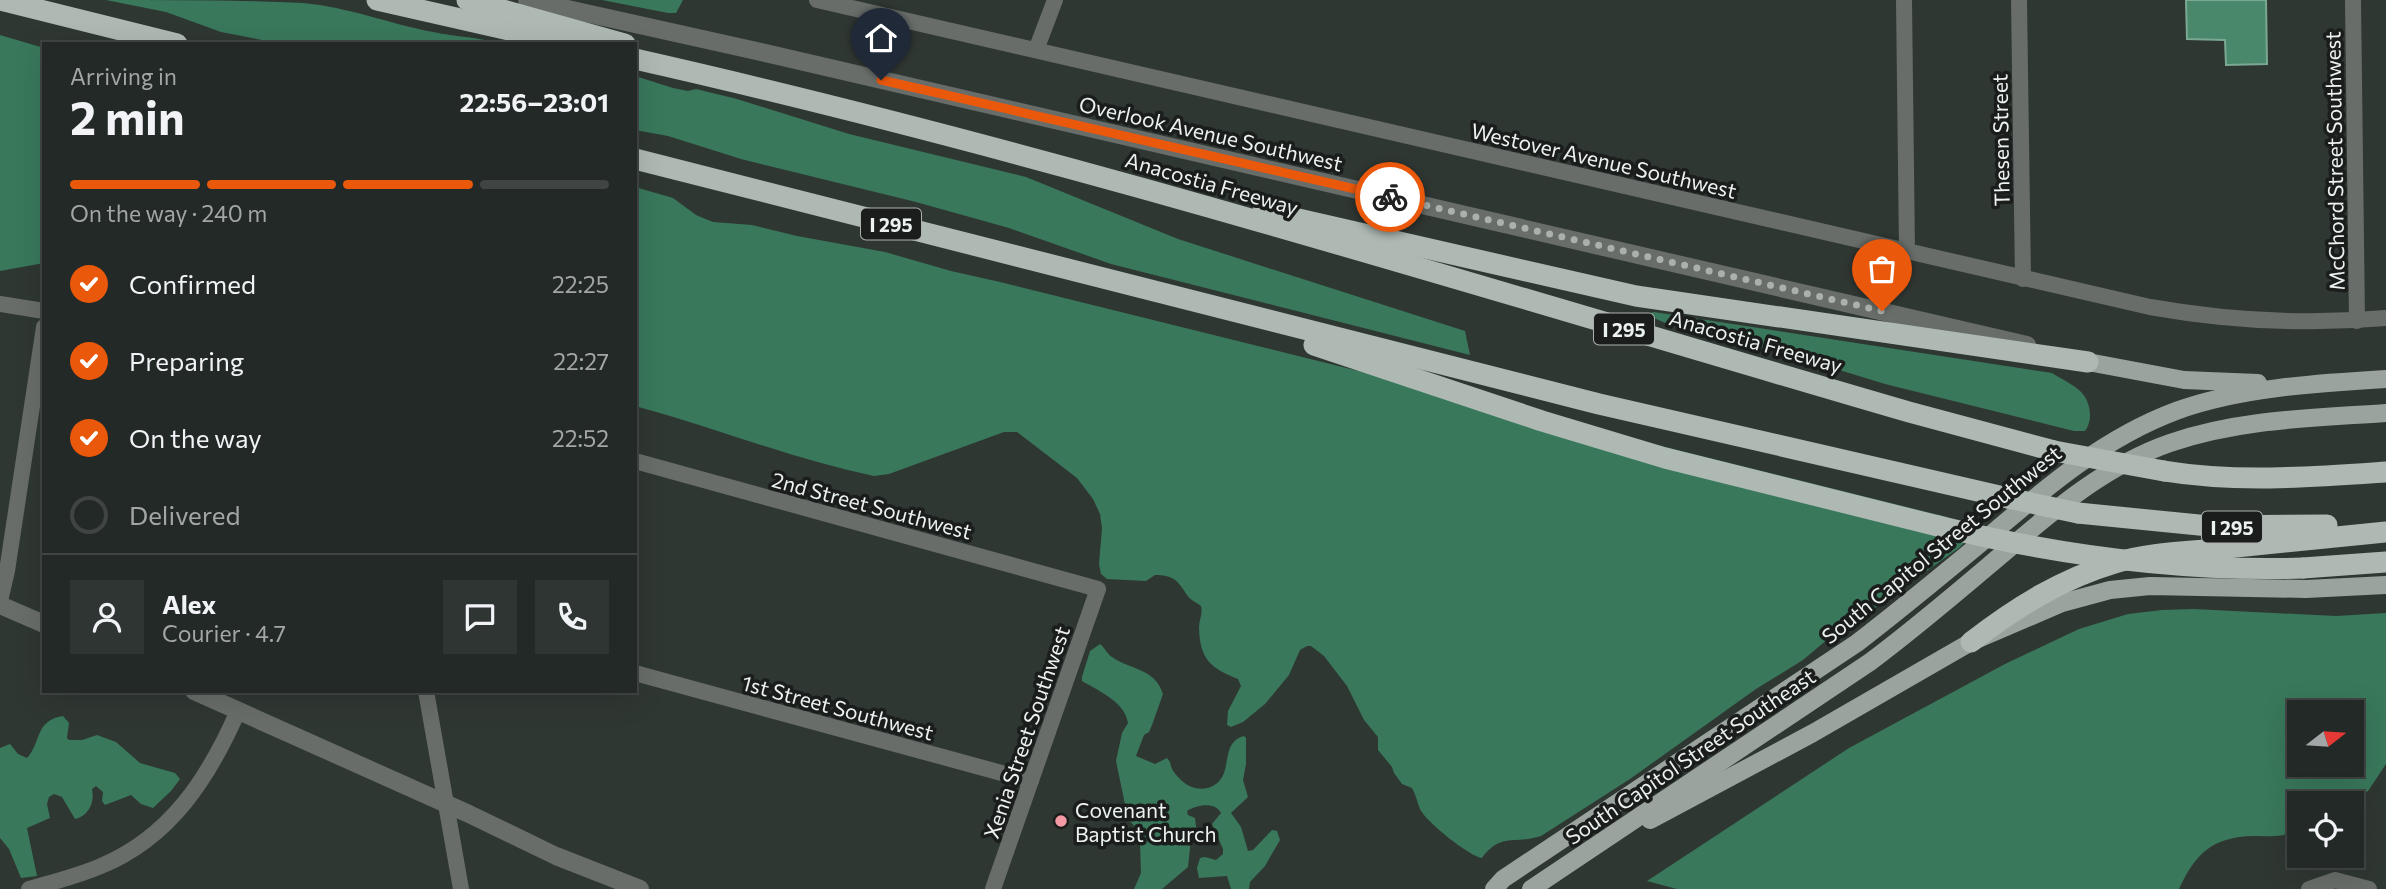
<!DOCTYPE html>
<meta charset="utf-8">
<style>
:root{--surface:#232926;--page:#2f3532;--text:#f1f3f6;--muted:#a3a6a7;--line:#404543;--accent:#ea580c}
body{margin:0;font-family:Commissioner,sans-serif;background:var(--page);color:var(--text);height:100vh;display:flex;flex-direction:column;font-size:26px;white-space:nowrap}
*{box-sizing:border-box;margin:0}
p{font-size:23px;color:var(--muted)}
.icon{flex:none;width:38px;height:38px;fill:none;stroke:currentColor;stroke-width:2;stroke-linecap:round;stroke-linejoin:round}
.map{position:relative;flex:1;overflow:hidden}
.panel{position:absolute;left:42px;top:42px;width:595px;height:651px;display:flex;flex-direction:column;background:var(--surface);border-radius:0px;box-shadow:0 7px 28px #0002,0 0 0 2px var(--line)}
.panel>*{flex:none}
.needle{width:46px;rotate:73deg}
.fabs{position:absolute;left:2287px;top:700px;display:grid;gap:14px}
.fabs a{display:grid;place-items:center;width:77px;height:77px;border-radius:0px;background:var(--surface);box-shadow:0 7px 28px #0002,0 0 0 2px var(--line);font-size:35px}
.pin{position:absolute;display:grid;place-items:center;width:60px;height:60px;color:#fff;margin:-72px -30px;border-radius:50% 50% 50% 0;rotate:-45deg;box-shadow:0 0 7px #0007}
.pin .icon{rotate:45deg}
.courier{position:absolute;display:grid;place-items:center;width:70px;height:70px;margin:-35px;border:5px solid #ea580c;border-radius:50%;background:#fff;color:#222;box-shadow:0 2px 9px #0007}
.headline em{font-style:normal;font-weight:700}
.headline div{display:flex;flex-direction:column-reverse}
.headline{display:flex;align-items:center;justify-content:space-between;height:119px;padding:0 28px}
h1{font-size:46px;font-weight:700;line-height:52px}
.bar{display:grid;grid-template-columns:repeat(4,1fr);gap:10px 7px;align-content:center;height:84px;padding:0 28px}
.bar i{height:9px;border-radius:5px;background:var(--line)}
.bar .selected{background:var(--accent)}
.bar p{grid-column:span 4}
.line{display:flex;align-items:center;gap:18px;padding:0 28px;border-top:2px solid var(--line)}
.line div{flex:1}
.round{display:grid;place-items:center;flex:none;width:74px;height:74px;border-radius:0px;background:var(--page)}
ol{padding:0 28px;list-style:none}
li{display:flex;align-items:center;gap:21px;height:77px}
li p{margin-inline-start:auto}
li .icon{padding:7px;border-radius:50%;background:var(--accent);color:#fff;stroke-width:4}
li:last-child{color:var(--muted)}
li i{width:38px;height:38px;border:4px solid var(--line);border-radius:50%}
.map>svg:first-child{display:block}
.forest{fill:#39785b;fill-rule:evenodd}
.water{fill:#49886a;stroke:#7aa892;stroke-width:2}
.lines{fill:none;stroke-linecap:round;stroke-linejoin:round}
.minor{stroke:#686d6a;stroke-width:16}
.tertiary{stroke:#686d6a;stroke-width:18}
.primary{stroke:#9ba39f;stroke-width:18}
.motorway{stroke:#aeb9b3;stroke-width:21}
.motorway-bridge{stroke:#aeb9b3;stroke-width:21}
.done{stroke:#aab1ad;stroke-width:7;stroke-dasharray:0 12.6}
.route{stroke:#ea580c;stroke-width:9}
.poi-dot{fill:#f49aa5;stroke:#1a1d1b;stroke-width:2.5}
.labels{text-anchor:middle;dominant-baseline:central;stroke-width:7;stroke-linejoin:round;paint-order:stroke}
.shield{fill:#1a1d1b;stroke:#adb2af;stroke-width:2}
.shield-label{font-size:19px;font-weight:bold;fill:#ecf2ef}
.street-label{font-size:21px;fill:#ecf2ef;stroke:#1a1d1b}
.poi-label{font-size:21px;fill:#ecf2ef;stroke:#1a1d1b;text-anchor:start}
</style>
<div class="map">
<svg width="2386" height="889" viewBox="0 0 2386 889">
<rect width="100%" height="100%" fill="#2f3733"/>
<g class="forest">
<path d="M106,0C171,0 238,0 303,3C348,7 390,24 433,32C457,37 479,37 502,44H283L221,32L166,12Z"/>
<polygon points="602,0 683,0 676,13 668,13"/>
<polygon points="0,35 44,48 44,263 0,271"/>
<polygon points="635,76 673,88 688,91 696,89 737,99 849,134 1026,177 1178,239 1465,331 1470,355 1111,264 1009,228 916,202 741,159 668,136 635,130"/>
<path d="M635,187L673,198L696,215L713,222L752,225L797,236L885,252L951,271L1000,282L1947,517L1969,538L1959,548L1865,615L1835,633L1803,660L1756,689L1630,779L1541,836C1514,845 1501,832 1482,858C1470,857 1425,821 1420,809C1417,802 1416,795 1412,788L1402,784L1394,773L1392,767L1378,750V737L1364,720L1347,686L1324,656L1311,646H1307L1300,650L1289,675L1265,704L1243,722L1231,727L1227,725L1228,711L1241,686L1238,679C1211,668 1200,660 1199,628C1199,620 1203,614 1201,606C1197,603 1189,599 1187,595C1178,581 1174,575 1155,575L1146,581L1107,579L1101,574L1099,564L1102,528L1100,514L1093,499L1077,478L1017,432H1004L889,474L874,476C793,459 716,428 635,406Z"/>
<path d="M1654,312L2052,373C2061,379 2075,385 2082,393C2091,403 2093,421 2085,431H2074L1885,384L1784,353L1750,347L1718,335L1672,326L1645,314Z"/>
<path d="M2194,609L2336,616L2386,613V764L2368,791L2351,803H2300L2299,829L2297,831C2277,838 2274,836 2254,836C2212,837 2196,853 2179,889H1677L1647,881L1849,748L2005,664L2079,629L2128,614L2162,610ZM2300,712H2352V765H2300Z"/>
<path d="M1100,644C1105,648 1107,654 1112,657C1130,670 1155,668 1163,694L1152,725L1149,732L1144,735L1136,756L1155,764L1167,758L1170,762C1171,770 1176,775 1181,780C1194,793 1217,792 1224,773C1229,758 1226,741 1244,736L1246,738V764L1243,780L1248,797L1231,813L1241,827L1248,851L1253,850L1272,830L1277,831L1280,840L1265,866L1250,882L1249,889H1231L1227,876L1199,878L1197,868L1200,858L1205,857L1216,860L1223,854V849L1212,824L1221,813C1215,801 1196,805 1187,811L1188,815L1195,818L1196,827L1191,839L1188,867L1162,889H1134L1141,873L1140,843L1135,827L1128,819L1116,761L1122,733L1128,723C1125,702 1099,691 1082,681V677L1090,651Z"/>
<path d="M63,716L69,723L67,738L69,740H82L97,735L116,742L140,763L175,773L180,779L171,791L153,808L141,804L131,795L105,805L102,801L103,792L96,786L92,789C95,802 89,816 75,819L62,797L54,794L49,797L47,804L50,818L27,828L37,876L21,878L9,849L0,838V748L10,744L18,754L27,758C42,742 34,721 63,716Z"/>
</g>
<polygon class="water" points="2186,0 2266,0 2267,64 2226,65 2225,40 2187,39"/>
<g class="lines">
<g class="minor">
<path d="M817,0L2150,307C2229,321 2306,325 2386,318"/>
<polyline points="1904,0 1907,252"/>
<polyline points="2019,0 2023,279"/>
<polyline points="2353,0 2357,321"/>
<polyline points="1036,50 1055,0"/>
<polyline points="0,304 44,311"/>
<polyline points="635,461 1098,589 993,889"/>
<polyline points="0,601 7,571 44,327"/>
<polyline points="635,673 1031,781"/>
<polyline points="426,691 461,889"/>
<path d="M29,889C53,882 78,876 101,866C171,837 209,777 238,711"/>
<polyline points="2309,889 2335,880 2369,889"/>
</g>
<g class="tertiary">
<polyline points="527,0 752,50 2027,345"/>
<polyline points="0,605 44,624"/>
<polyline points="194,691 469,814 556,856 640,889"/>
</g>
<g class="primary">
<polyline points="2088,362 2184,380 2258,383"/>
<polyline points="1650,820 1813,733 1971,642 2062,603 2110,590 2150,586 2306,589 2386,585"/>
<path d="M1494,889L1503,879L1857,643C1900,610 1941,576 1982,542C2042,491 2101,439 2176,411C2238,388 2319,383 2386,379"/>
<path d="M1531,889L1870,662C1917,627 1961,589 2006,551C2056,508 2107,465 2170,443C2240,419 2314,418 2386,413"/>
</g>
<g class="motorway">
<polyline points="0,0 177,44"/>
<polyline points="377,0 570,44"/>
<polyline points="467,0 625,44"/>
<path d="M635,59C1065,156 1486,289 1909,412L2054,451"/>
<polyline points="635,159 1599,404 2008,498"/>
<polyline points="1263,211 1636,296 2088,362"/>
<polyline points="1314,345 1542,421 1665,458 1938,526"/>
<path d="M2164,471C2237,483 2313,477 2386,472"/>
<polyline points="2078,513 2209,526 2327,525"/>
<polyline points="2303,568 2386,562"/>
<path d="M1971,642C2015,608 2061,579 2115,563C2151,552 2190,552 2226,548C2280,543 2333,537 2386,532"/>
</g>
<g class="motorway-bridge">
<polyline points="2054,451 2164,471"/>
<polyline points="2008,498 2078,513"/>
<path d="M1938,526C2057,555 2179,572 2303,568"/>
</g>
</g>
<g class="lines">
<polyline class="done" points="1390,197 1882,311"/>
<polyline class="route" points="881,80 1390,197"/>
</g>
<circle class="poi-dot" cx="1061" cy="821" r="7"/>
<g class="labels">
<g class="shield">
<rect x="861" y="208.5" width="60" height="31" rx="5"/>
<rect x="1594" y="313.5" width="60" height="31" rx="5"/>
<rect x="2202" y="511.5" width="60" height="31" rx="5"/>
</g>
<g class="shield-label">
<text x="891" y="224">I 295</text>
<text x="1624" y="329">I 295</text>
<text x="2232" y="527">I 295</text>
</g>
<g class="street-label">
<text transform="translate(1211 133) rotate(13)">Overlook Avenue Southwest</text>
<text transform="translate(2000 140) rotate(-91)">Thesen Street</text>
<text transform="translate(1604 160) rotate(13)">Westover Avenue Southwest</text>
<text transform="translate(2334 161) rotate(-91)">McChord Street Southwest</text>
<text transform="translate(1212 183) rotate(16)">Anacostia Freeway</text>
<text transform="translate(1756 341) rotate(16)">Anacostia Freeway</text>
<text transform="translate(872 505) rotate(15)">2nd Street Southwest</text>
<text transform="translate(1941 544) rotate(-39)">South Capitol Street Southwest</text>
<text transform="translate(838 707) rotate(15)">1st Street Southwest</text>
<text transform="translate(1026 732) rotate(-71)">Xenia Street Southwest</text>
<text transform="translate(1690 756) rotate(-34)">South Capitol Street Southeast</text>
</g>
<g class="poi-label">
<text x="1075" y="809">Covenant<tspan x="1075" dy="24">Baptist Church</tspan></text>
</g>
</g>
</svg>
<div class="fabs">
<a><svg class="needle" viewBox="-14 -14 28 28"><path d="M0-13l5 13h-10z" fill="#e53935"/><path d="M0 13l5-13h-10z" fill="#a3a6a7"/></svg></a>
<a><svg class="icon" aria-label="locate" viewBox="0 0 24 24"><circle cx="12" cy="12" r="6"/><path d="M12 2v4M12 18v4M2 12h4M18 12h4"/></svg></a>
</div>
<div class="pin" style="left:1882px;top:311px;background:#ea580c"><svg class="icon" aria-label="bag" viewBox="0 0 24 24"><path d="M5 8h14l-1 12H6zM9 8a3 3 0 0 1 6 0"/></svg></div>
<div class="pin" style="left:881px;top:80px;background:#1f2937"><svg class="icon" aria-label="home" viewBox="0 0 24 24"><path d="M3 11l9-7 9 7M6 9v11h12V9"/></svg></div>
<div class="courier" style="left:1390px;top:197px"><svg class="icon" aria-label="bike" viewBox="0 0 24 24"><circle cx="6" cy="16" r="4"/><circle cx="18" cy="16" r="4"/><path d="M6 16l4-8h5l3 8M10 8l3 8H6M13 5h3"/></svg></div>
<section class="panel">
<div class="headline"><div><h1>2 min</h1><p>Arriving in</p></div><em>22:56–23:01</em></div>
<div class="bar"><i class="selected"></i><i class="selected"></i><i class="selected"></i><i></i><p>On the way · 240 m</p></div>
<ol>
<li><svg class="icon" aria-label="check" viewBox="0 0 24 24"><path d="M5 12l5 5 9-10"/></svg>Confirmed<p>22:25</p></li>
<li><svg class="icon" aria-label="check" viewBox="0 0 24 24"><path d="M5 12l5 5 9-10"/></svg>Preparing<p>22:27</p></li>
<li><svg class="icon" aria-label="check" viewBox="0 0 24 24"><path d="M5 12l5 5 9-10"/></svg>On the way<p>22:52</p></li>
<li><i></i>Delivered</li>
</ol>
<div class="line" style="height:126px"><a class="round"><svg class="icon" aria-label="person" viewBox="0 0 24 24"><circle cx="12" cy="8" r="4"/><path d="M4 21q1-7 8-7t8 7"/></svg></a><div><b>Alex</b><p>Courier · 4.7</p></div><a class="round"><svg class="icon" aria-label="chat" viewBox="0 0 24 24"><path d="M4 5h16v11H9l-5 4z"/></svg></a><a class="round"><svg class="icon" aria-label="phone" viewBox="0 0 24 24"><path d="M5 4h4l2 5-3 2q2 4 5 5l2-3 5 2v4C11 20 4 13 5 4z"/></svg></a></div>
</section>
</div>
